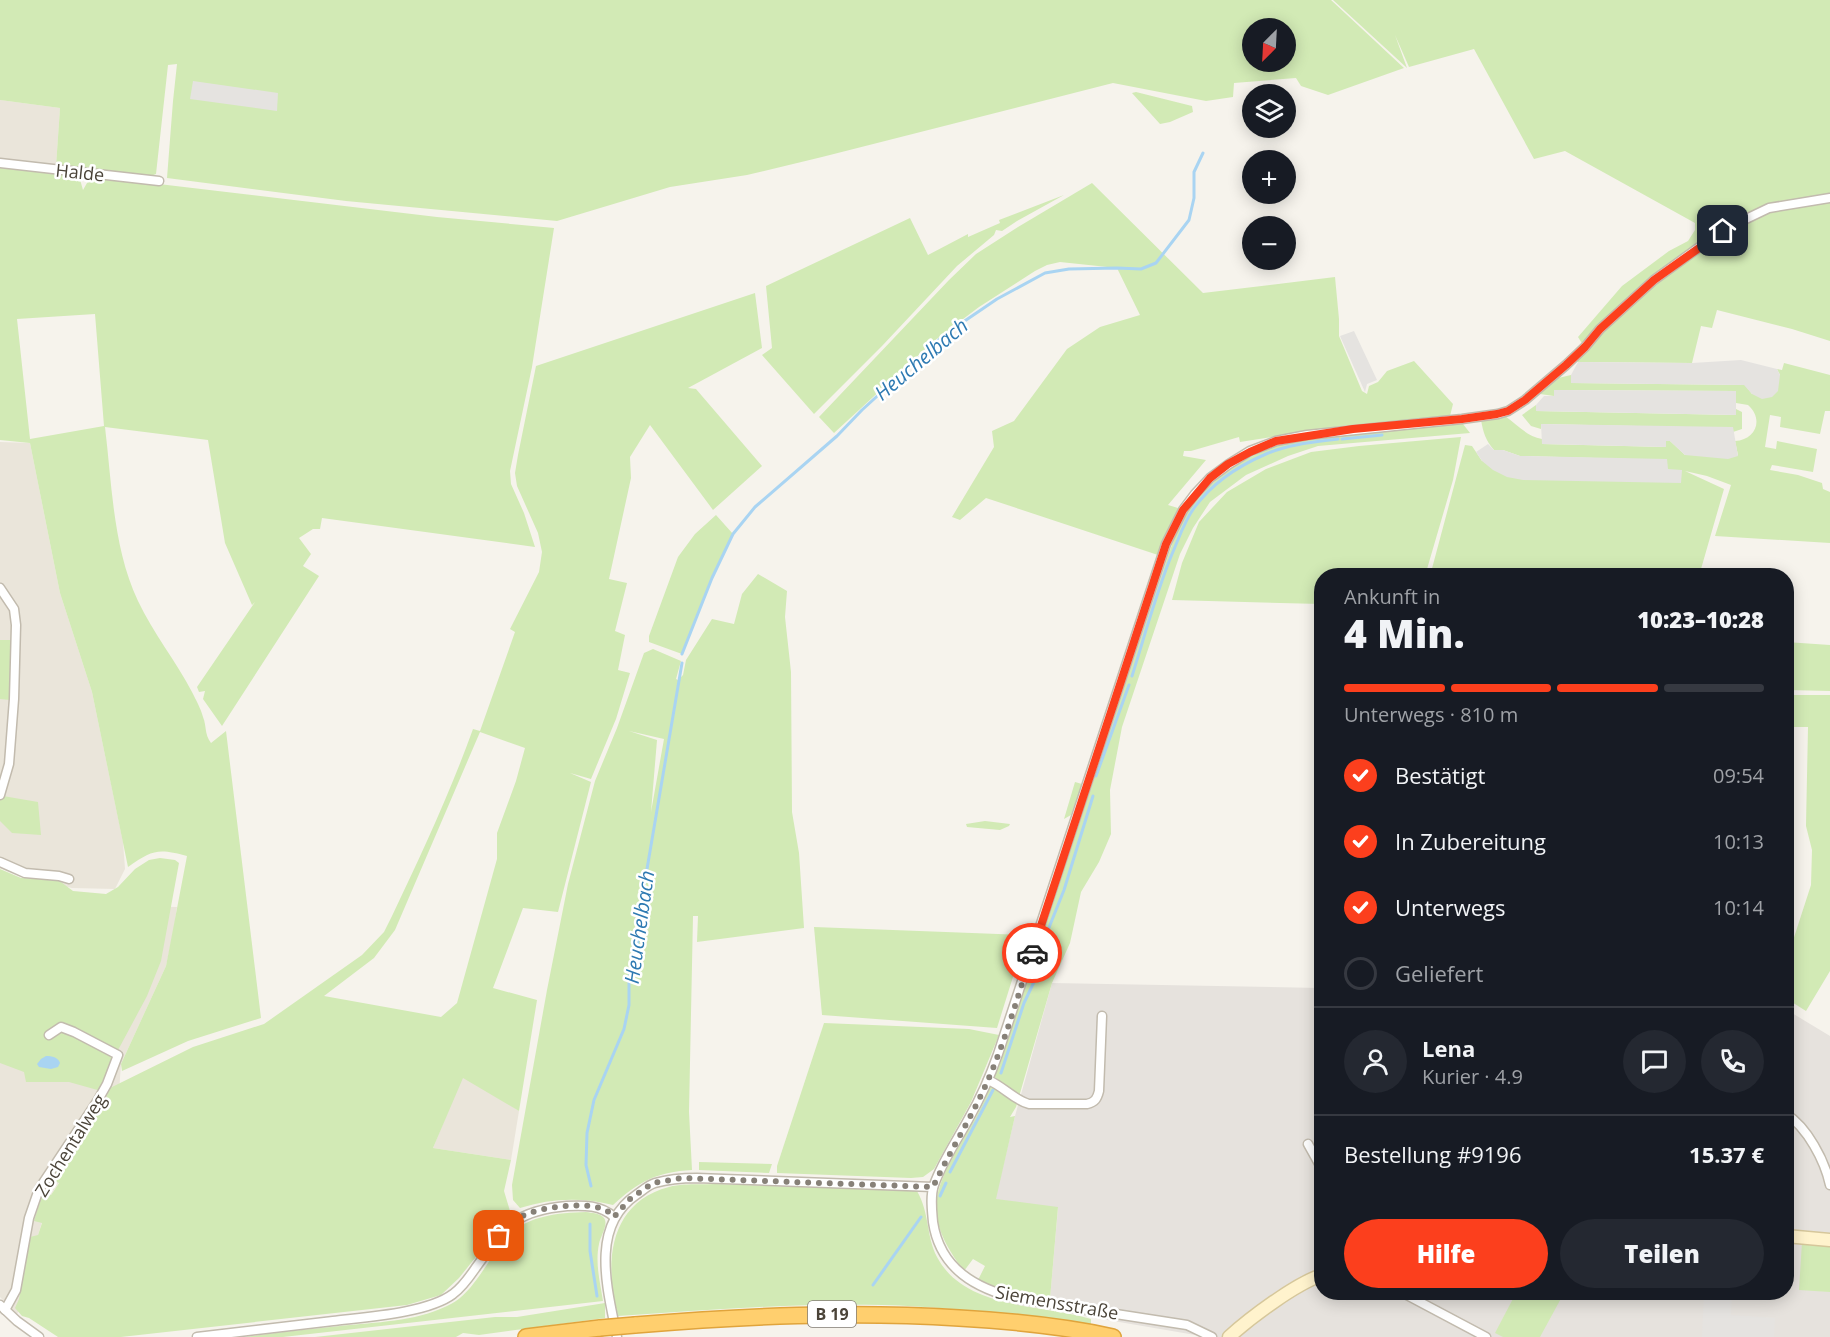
<!DOCTYPE html>
<html lang="de">
<meta charset="utf-8">
<style>
:root{--surface:#171b24;--page:#242831;--text:#f1f3f6;--muted:#9ea1a6;--line:#363941;--accent:#fc3f1d}
body{margin:0;font-family:"Open Sans",sans-serif;background:var(--page);color:var(--text);height:100vh;display:flex;flex-direction:column;font-size:22px;white-space:nowrap}
*{box-sizing:border-box;margin:0}
p{font-size:20px;color:var(--muted)}
.icon{flex:none;width:33px;height:33px;fill:none;stroke:currentColor;stroke-width:2;stroke-linecap:round;stroke-linejoin:round}
.map{position:relative;flex:1;overflow:hidden}
.details{position:absolute;left:1314px;top:568px;width:480px;height:732px;display:flex;flex-direction:column;background:var(--surface);border-radius:24px;box-shadow:0 3px 15px #0003}
.details>*{flex:none}
.needle{width:39px;rotate:204deg}
.fabs{position:absolute;left:1242px;top:18px;display:grid;gap:12px}
.fabs a{display:grid;place-items:center;width:54px;height:54px;border-radius:50%;background:var(--surface);box-shadow:0 3px 15px #0003;font-size:30px}
.pin{position:absolute;display:grid;place-items:center;width:51px;height:51px;color:#fff;margin:-26px;border-radius:12px;box-shadow:0 3px 9px #0006}
.courier{position:absolute;display:grid;place-items:center;width:60px;height:60px;margin:-30px;border:4px solid #fc3f1d;border-radius:50%;background:#fff;color:#222;box-shadow:0 2px 8px #0007}
.headline em{font-style:normal;font-weight:800}
.headline div{display:flex;flex-direction:column-reverse}
.headline{display:flex;align-items:center;justify-content:space-between;height:102px;padding:0 30px}
h1{font-size:39px;font-weight:800;line-height:45px}
.bar{display:grid;grid-template-columns:repeat(4,1fr);gap:9px 6px;align-content:center;height:72px;padding:0 30px}
.bar i{height:8px;border-radius:4px;background:var(--line)}
.bar .selected{background:var(--accent)}
.bar p{grid-column:span 4}
.line{display:flex;align-items:center;gap:15px;padding:0 30px;border-top:2px solid var(--line)}
.line div{flex:1}
.round{display:grid;place-items:center;flex:none;width:63px;height:63px;border-radius:32px;background:var(--page)}
ol{padding:0 30px;list-style:none}
li{display:flex;align-items:center;gap:18px;height:66px}
li p{margin-inline-start:auto}
li .icon{padding:6px;border-radius:50%;background:var(--accent);color:#fff;stroke-width:4}
li:last-child{color:var(--muted)}
li i{width:33px;height:33px;border:3px solid var(--line);border-radius:50%}
.primary-button{display:flex;gap:12px;margin-top:auto;padding:12px 30px}
.primary-button a{flex:1;height:69px;border-radius:36px;background:var(--accent);color:#fff;font-size:24px;font-weight:800;line-height:69px;text-align:center}
.primary-button a+a{background:var(--page);color:var(--text)}
.map>svg:first-child{display:block}
.residential{fill:#eae5da}
.industrial{fill:#e6e2dd}
.green{fill:#d2eab5;fill-rule:evenodd}
.parking{fill:#e5e3e0}
.water{fill:#a9d4f2}
.lines{fill:none;stroke-linecap:round;stroke-linejoin:round}
.stream{stroke:#a9d4f2;stroke-width:3}
.street-casing{stroke:#c2bbae;stroke-width:11}
.secondary-casing{stroke:#d6c79b;stroke-width:15}
.highway-casing{stroke:#e0a43c;stroke-width:18}
.street{stroke:#fff;stroke-width:8}
.secondary{stroke:#fff3cd;stroke-width:12}
.highway{stroke:#ffcf6e;stroke-width:15}
.highway-bridge-casing{stroke:#e0a43c;stroke-width:18;stroke-linecap:butt}
.highway-bridge{stroke:#ffcf6e;stroke-width:15}
.done{stroke:#878178;stroke-width:6;stroke-dasharray:0 10.8}
.route{stroke:#fc3f1d;stroke-width:8}
.labels{text-anchor:middle;dominant-baseline:central;stroke-width:5;stroke-linejoin:round;paint-order:stroke}
.shield{fill:#fff;stroke:#817c74;stroke-width:1.5}
.shield-label{font-size:16px;font-weight:bold;fill:#4b4439}
.street-label{font-size:18px;fill:#4b4439;stroke:#fff}
.water-label{font-size:20px;font-style:italic;fill:#2e7ab2;stroke:#fff}
</style>
<div class="map">
<svg width="1830" height="1337" viewBox="0 0 1830 1337">
<rect width="100%" height="100%" fill="#f6f3ec"/>
<g class="residential">
<polygon points="0,100 60,108 56,166 0,160"/>
<polygon points="0,442 30,443 60,593 92,692 123,842 125,869 115,889 72,888 21,876 0,868"/>
<polygon points="0,904 177,907 174,928 166,966 121,1064 119,1092 50,1196 38,1235 31,1288 17,1314 0,1297"/>
<polygon points="462,1077 483,1087 519,1111 511,1160 433,1148"/>
</g>
<polygon class="industrial" points="1052,983 1321,988 1322,1293 1786,1293 1787,1010 1830,1036 1830,1337 1207,1337 1049,1310 1058,1208 995,1200 1015,1116"/>
<g class="green">
<path d="M0,0H1331L1404,68L1328,95L1301,86L1296,78L1234,83L1233,97L1206,101L1113,83L822,157L747,175L670,187L557,221L346,201L167,178L173,101L177,64L168,65L156,174L148,177L56,166L60,108L0,100ZM1252,28H1286V62H1252Z"/>
<polygon points="1333,0 1830,0 1830,341 1792,329 1717,310 1712,328 1701,326 1692,363 1578,362 1576,360 1583,345 1578,337 1622,286 1669,251 1688,241 1695,230 1695,223 1565,151 1534,159 1474,49 1409,67 1395,35 1407,68"/>
<polygon points="1136,92 1192,106 1193,112 1170,122 1160,124 1132,93"/>
<path d="M0,167L75,174L79,176L83,190L91,176L437,217L554,228L532,367L510,471L511,484L524,513L535,547L322,518L320,529H313L299,538L311,554L303,566L319,576L222,726L203,699L205,691L199,692L197,687L255,602L252,605L225,543L208,440L105,427C112,485 113,548 138,601C153,633 176,661 192,692C196,700 201,709 203,717C207,727 204,733 211,743L226,731L261,1018L188,1041L122,1071L121,1064L166,966L187,856C158,848 152,850 128,867L92,692L60,593L30,443L0,440ZM95,314L104,426L30,439L17,319Z"/>
<polygon points="1092,183 1203,293 1335,277 1339,319 1339,336 1362,391 1367,394 1369,386 1378,382 1387,371 1414,361 1453,404 1450,416 1341,426 1240,442 1239,437 1191,451 1184,451 1183,456 1206,460 1168,505 1178,508 1158,555 986,498 960,520 952,517 994,447 992,431 1014,421 1067,349 1100,327 1140,315 1117,268 1060,262 1047,265 1035,271 979,307 934,341 834,433 819,417 949,280 976,254 1018,227"/>
<polygon points="1064,195 1017,221 1002,231 996,230 994,235 957,266 882,346 814,414 762,355 772,348 766,286 910,218 928,255 968,234 968,237 1000,223 999,220"/>
<path d="M755,293L762,348L688,388L696,389L762,466L713,510L650,425L630,457L631,478L609,579L627,583L615,631L625,635L618,670L630,673L616,719L591,779L570,773L591,782L558,912L523,908L493,988L537,1000L519,1111L463,1078L433,1148L511,1160L504,1191L510,1211L508,1217L459,1278L441,1295L407,1305L121,1337H58L29,1318L22,1316L15,1308L19,1299L30,1237L38,1235L42,1223L34,1221L43,1192L51,1195L59,1183L50,1178L105,1101L110,1088L193,1047L264,1024L362,955L384,932L392,916C421,855 450,793 473,729L480,731L515,632L510,629L539,572L542,552L538,533L517,486L515,473L518,455L536,366ZM480,732L525,748L516,781L497,833V859L457,1003L441,1017L324,996L374,958L395,930Z"/>
<path d="M1784,363L1830,375V411H1825L1820,434L1780,427L1781,417L1770,415L1765,447L1776,449L1777,441L1817,449L1813,472L1772,465L1770,470L1798,475L1822,483L1823,489L1830,492V543L1715,536L1731,485L1707,476L1685,471L1724,489L1699,576H1430L1465,445L1472,446L1482,461L1667,469V460L1520,456L1503,450H1494C1486,441 1483,432 1481,420L1505,416C1518,425 1526,436 1542,439V444L1665,447L1666,441H1670L1685,455H1738L1735,441C1756,440 1764,419 1748,405L1736,403V391L1554,390V396L1540,394L1558,378L1571,375L1572,383L1745,385L1752,394L1780,375L1777,369L1782,370Z"/>
<polygon points="1536,405 1536,411 1735,415 1736,409 1742,412 1742,429 1733,432 1733,428 1541,424 1541,429 1531,426 1522,415"/>
<path d="M1463,424L1470,433L1318,446L1288,456L1246,475L1210,502L1193,528L1180,554L1122,727L1110,790L1111,834L1099,862L1081,892L1070,943L1052,983L1016,1107L1010,1117L1015,1116L996,1199L1058,1207L1050,1299C1024,1295 1002,1290 978,1280L985,1266L973,1259L964,1271C916,1208 938,1184 972,1124C984,1104 992,1083 1001,1061L1162,574C1169,554 1175,532 1186,514C1206,482 1241,459 1276,446C1294,439 1316,438 1335,436C1378,431 1421,427 1463,424Z"/>
<polygon points="1461,437 1453,480 1425,576 1322,576 1321,604 1172,600 1182,563 1199,522 1227,492 1266,469 1311,452 1359,446"/>
<polygon points="716,515 733,534 712,578 682,654 649,642 649,636 678,557 695,534"/>
<path d="M758,574L787,591L785,617L791,672L792,812L799,853L804,928L697,942L698,916H693L689,1112L692,1170C657,1172 639,1181 613,1205C582,1197 551,1198 520,1208L513,1200L512,1185L547,990L568,884L595,781L617,728L644,653L653,649L681,661L676,679L678,680L683,675L686,660L712,619L734,624L742,594ZM629,731L664,739L651,812L657,740Z"/>
<polygon points="0,640 12,640 10,700 0,699"/>
<polygon points="1786,642 1830,645 1830,691 1787,690"/>
<polygon points="1786,695 1830,695 1830,971 1806,1011 1787,999 1787,959 1811,885 1812,850 1806,826 1808,727 1787,727"/>
<polygon points="1075,782 1082,784 1071,815 1064,819"/>
<polygon points="3,796 38,802 41,835 12,833 0,821 0,800"/>
<polygon points="985,821 1010,824 1009,826 1000,830 967,827 966,824"/>
<polygon points="160,858 175,860 179,863 161,961 147,996 117,1052 101,1091 69,1082 26,1082 24,1072 0,1063 0,869 21,878 57,879 73,891 106,894 118,887 135,869 149,860"/>
<polygon points="814,927 1026,935 997,1028 822,1015"/>
<polygon points="824,1023 969,1029 999,1035 971,1102 934,1169 923,1177 911,1178 777,1173 777,1166"/>
<polygon points="699,1162 772,1164 769,1173 699,1170"/>
<path d="M715,1184L917,1191C930,1214 926,1236 937,1257C965,1310 1042,1304 1091,1319V1325C1021,1316 953,1307 882,1305C794,1303 706,1310 618,1316C604,1264 608,1203 669,1187C683,1183 700,1185 715,1184Z"/>
<path d="M586,1212C592,1213 600,1213 604,1218C609,1224 600,1237 599,1244C595,1263 600,1282 603,1301L283,1337H244C276,1333 308,1329 340,1326C376,1322 414,1322 447,1306C459,1301 469,1290 477,1279C486,1267 494,1253 503,1241C524,1216 555,1213 586,1212Z"/>
<polygon points="1802,1242 1830,1244 1830,1292 1799,1290"/>
<polygon points="1516,1293 1564,1293 1540,1337 1503,1337 1495,1333"/>
<polygon points="605,1303 605,1318 479,1335 463,1333 456,1337 315,1337 495,1317 517,1317"/>
</g>
<g class="parking">
<polygon points="193,81 278,93 277,111 190,99"/>
<polygon points="1354,331 1377,380 1367,384 1365,392 1340,336"/>
<polygon points="1741,360 1777,369 1780,375 1778,391 1772,397 1762,399 1752,394 1744,385 1571,383 1571,375 1578,362 1692,363"/>
<polygon points="1554,390 1736,391 1736,415 1536,411 1536,405 1544,396 1554,396"/>
<polygon points="1541,424 1733,427 1738,456 1728,459 1685,455 1670,441 1666,441 1666,447 1542,444"/>
<polygon points="1488,444 1494,450 1503,450 1520,456 1667,459 1668,469 1682,470 1681,483 1523,480 1507,477 1493,470 1482,461 1476,452"/>
<polygon points="1704,1293 1732,1293 1731,1315 1775,1318 1774,1337 1702,1337"/>
</g>
<path class="water" d="M46,1056C52,1056 58,1057 60,1063L58,1067L51,1069L39,1067L37,1064L41,1059Z"/>
<g class="lines">
<g class="stream">
<polyline points="1342,439 1382,435"/>
<polyline points="682,654 712,578 733,534 755,507 837,436 862,410 944,335 997,299 1045,273 1069,269 1117,268 1141,269 1156,263 1189,220 1194,198 1194,172 1203,153"/>
<path d="M1132,676C1145,635 1156,593 1172,554C1179,538 1184,522 1194,508C1212,483 1238,466 1266,454C1289,444 1314,442 1338,439"/>
<polyline points="1096,776 1129,685"/>
<polyline points="1037,970 1045,948 1048,930 1064,890 1093,796"/>
<polyline points="1001,1073 1024,1003 1034,982"/>
<polyline points="950,1172 993,1090"/>
<polyline points="591,1186 586,1165 587,1133 594,1100 624,1029 629,1005 629,977 638,942 638,922 682,663"/>
<polyline points="940,1196 946,1183"/>
<polyline points="590,1224 590,1251 597,1296"/>
<polyline points="873,1285 921,1217"/>
</g>
<defs>
<g id="street">
<polyline points="0,163 159,181"/>
<polyline points="0,588 14,609 16,625 14,699 9,764 0,795"/>
<polyline points="0,862 25,873 59,876 69,879"/>
<path d="M988,1080C1003,1086 1014,1100 1029,1104H1087C1095,1102 1097,1099 1099,1091L1102,1016"/>
<path d="M1786,1114C1807,1127 1825,1161 1830,1185"/>
<polyline points="1308,1144 1322,1169"/>
<polyline points="1403,1293 1486,1337"/>
<polyline points="0,1305 17,1321 39,1337"/>
<polyline points="5,1310 16,1290 29,1218 39,1189 98,1100 107,1084 118,1055 74,1032 61,1027 49,1035"/>
<path d="M197,1337C242,1332 288,1326 333,1321C366,1317 428,1313 453,1294C463,1287 470,1276 477,1266C506,1226 514,1211 567,1206C584,1205 601,1205 614,1217"/>
<path d="M617,1337C608,1291 589,1227 636,1195C642,1191 648,1185 655,1183C669,1179 683,1178 697,1178L933,1187"/>
<path d="M1212,1337L1187,1325L1019,1299C976,1289 940,1269 933,1222C932,1210 930,1196 934,1185C942,1162 956,1142 968,1120C980,1099 990,1077 998,1054L1166,544L1183,510L1195,494L1210,478L1229,464L1250,451L1276,441L1307,435L1462,419L1498,414L1508,411L1525,400L1566,365L1585,347L1600,329L1654,280L1723,230L1769,208L1830,198"/>
</g>
<g id="secondary">
<polyline points="1786,1236 1830,1240"/>
<path d="M1229,1337C1250,1318 1295,1284 1322,1275"/>
</g>
<g id="highway">
<path d="M635,1325C744,1316 851,1311 959,1318C1011,1321 1063,1326 1113,1337"/>
<polyline points="526,1337 600,1328"/>
</g>
</defs>
<use href="#street" class="street-casing"/>
<use href="#secondary" class="secondary-casing"/>
<use href="#highway" class="highway-casing"/>
<use href="#street" class="street"/>
<use href="#secondary" class="secondary"/>
<use href="#highway" class="highway"/>
<defs>
<polyline id="highway-bridge" points="600,1328 635,1325"/>
</defs>
<use href="#highway-bridge" class="highway-bridge-casing"/>
<use href="#highway-bridge" class="highway-bridge"/>
</g>
<g class="lines">
<path class="done" d="M499,1236C505,1229 512,1222 520,1217C539,1207 588,1200 607,1211C610,1212 612,1215 614,1217L630,1199L653,1183L682,1178L933,1187C950,1151 972,1117 988,1080C1006,1039 1018,995 1032,953"/>
<polyline class="route" points="1032,953 1166,544 1183,510 1210,478 1228,464 1250,452 1276,441 1353,429 1462,419 1497,414 1508,411 1525,400 1566,365 1585,347 1600,329 1654,280 1723,231"/>
</g>
<g class="labels">
<rect class="shield" x="808" y="1301" width="48" height="26" rx="4.5"/>
<g class="shield-label">
<text x="832" y="1314">B 19</text>
</g>
<g class="street-label">
<text transform="translate(80 172) rotate(6)">Halde</text>
<text transform="translate(70 1145) rotate(-58)">Zochentalweg</text>
<text transform="translate(1057 1302) rotate(10)">Siemensstraße</text>
</g>
<g class="water-label">
<text transform="translate(921 359) rotate(-40)">Heuchelbach</text>
<text transform="translate(639 927) rotate(-82)">Heuchelbach</text>
</g>
</g>
</svg>
<div class="fabs">
<a><svg class="needle" viewBox="-14 -14 28 28"><path d="M0-13l5 13h-10z" fill="#e53935"/><path d="M0 13l5-13h-10z" fill="#9ea1a6"/></svg></a>
<a><svg class="icon" aria-label="layers" viewBox="0 0 24 24"><path d="M12 4l9 5-9 5-9-5zM3 14l9 5 9-5"/></svg></a>
<a>+</a>
<a>−</a>
</div>
<div class="pin" style="left:499px;top:1236px;background:#ea580c"><svg class="icon" aria-label="bag" viewBox="0 0 24 24"><path d="M5 8h14l-1 12H6zM9 8a3 3 0 0 1 6 0"/></svg></div>
<div class="pin" style="left:1723px;top:231px;background:#1f2937"><svg class="icon" aria-label="home" viewBox="0 0 24 24"><path d="M3 11l9-7 9 7M6 9v11h12V9"/></svg></div>
<div class="courier" style="left:1032px;top:953px"><svg class="icon" aria-label="car" viewBox="0 0 24 24"><path d="M5 17H2v-5l4-1 3-4h7l3 4 3 1v5h-3M9 17h6M6 11h13"/><circle cx="7" cy="17" r="2"/><circle cx="17" cy="17" r="2"/></svg></div>
<section class="details">
<div class="headline"><div><h1>4 Min.</h1><p>Ankunft in</p></div><em>10:23–10:28</em></div>
<div class="bar"><i class="selected"></i><i class="selected"></i><i class="selected"></i><i></i><p>Unterwegs · 810 m</p></div>
<ol>
<li><svg class="icon" aria-label="check" viewBox="0 0 24 24"><path d="M5 12l5 5 9-10"/></svg>Bestätigt<p>09:54</p></li>
<li><svg class="icon" aria-label="check" viewBox="0 0 24 24"><path d="M5 12l5 5 9-10"/></svg>In Zubereitung<p>10:13</p></li>
<li><svg class="icon" aria-label="check" viewBox="0 0 24 24"><path d="M5 12l5 5 9-10"/></svg>Unterwegs<p>10:14</p></li>
<li><i></i>Geliefert</li>
</ol>
<div class="line" style="height:108px"><a class="round"><svg class="icon" aria-label="person" viewBox="0 0 24 24"><circle cx="12" cy="8" r="4"/><path d="M4 21q1-7 8-7t8 7"/></svg></a><div><b>Lena</b><p>Kurier · 4.9</p></div><a class="round"><svg class="icon" aria-label="chat" viewBox="0 0 24 24"><path d="M4 5h16v11H9l-5 4z"/></svg></a><a class="round"><svg class="icon" aria-label="phone" viewBox="0 0 24 24"><path d="M5 4h4l2 5-3 2q2 4 5 5l2-3 5 2v4C11 20 4 13 5 4z"/></svg></a></div>
<div class="line" style="height:78px"><div>Bestellung #9196</div><b>15.37 €</b></div>
<div class="primary-button"><a>Hilfe</a><a>Teilen</a></div>
</section>
</div>
